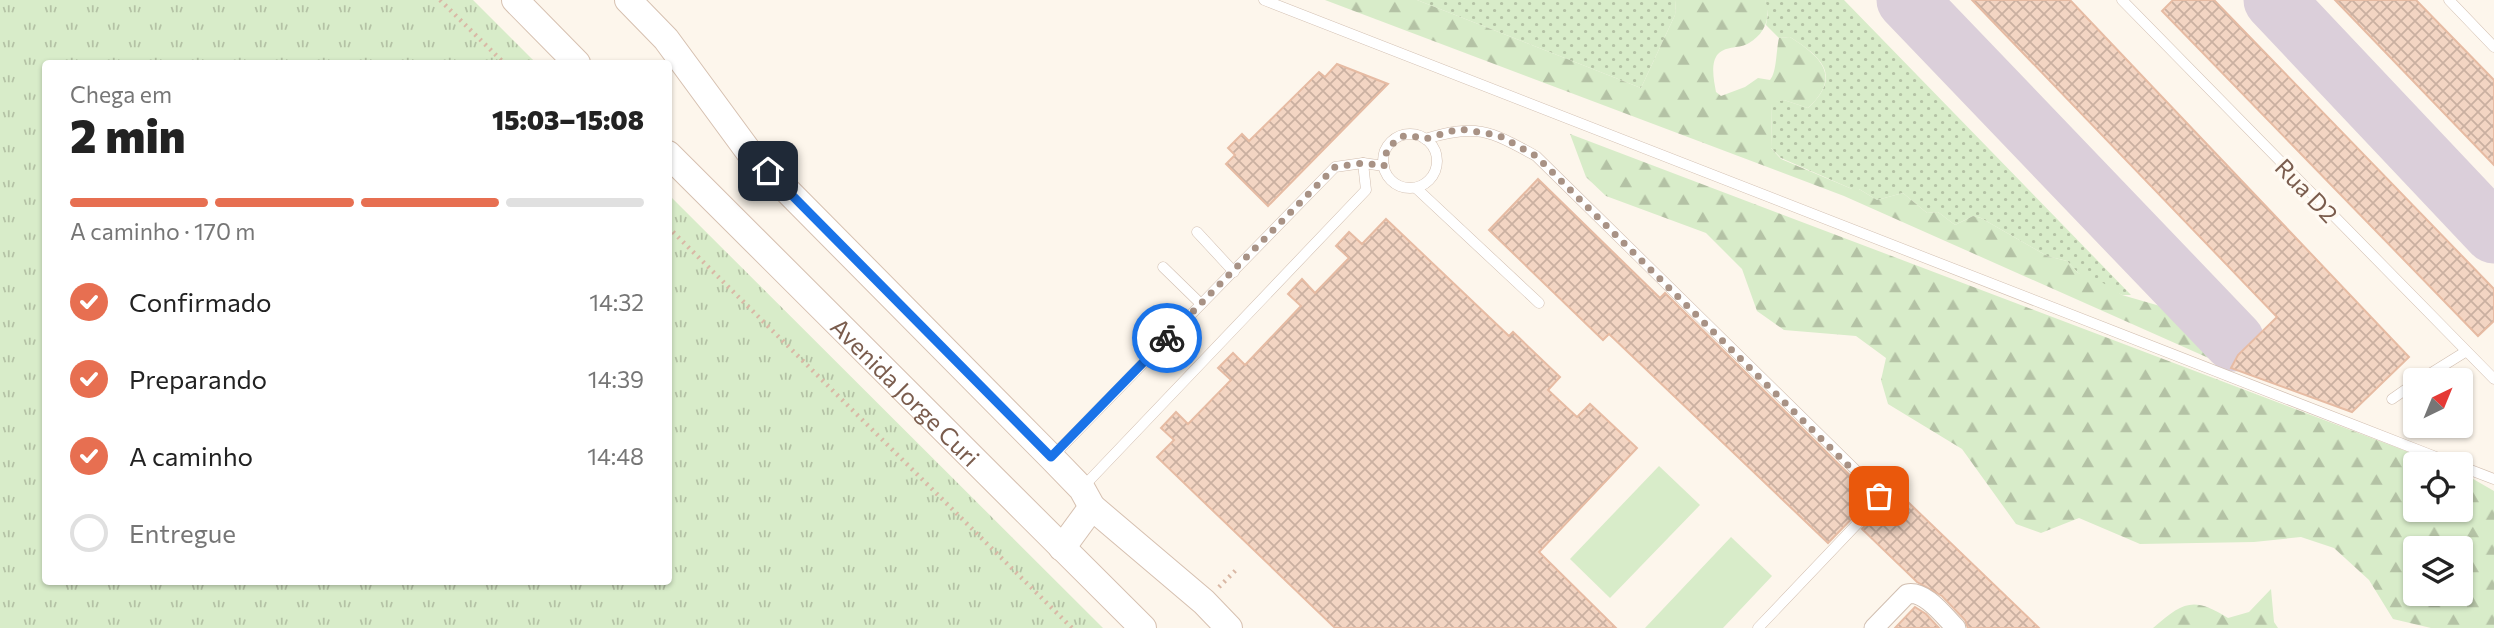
<!DOCTYPE html>
<html lang="pt">
<meta charset="utf-8">
<style>
:root{--surface:#fff;--page:#f6f6f6;--text:#222;--muted:#767676;--line:#e0e0e0;--accent:#e76f51}
body{margin:0;font-family:Commissioner,sans-serif;background:var(--page);color:var(--text);height:100vh;display:flex;flex-direction:column;font-size:26px;white-space:nowrap}
*{box-sizing:border-box;margin:0}
p{font-size:23px;color:var(--muted)}
.icon{flex:none;width:38px;height:38px;fill:none;stroke:currentColor;stroke-width:2;stroke-linecap:round;stroke-linejoin:round}
.map{position:relative;flex:1;overflow:hidden}
.details{position:absolute;left:42px;top:60px;width:630px;height:525px;display:flex;flex-direction:column;background:var(--surface);border-radius:7px;box-shadow:0 2px 5px #0004}
.details>*{flex:none}
.needle{width:46px;rotate:43deg}
.fabs{position:absolute;left:2403px;top:368px;display:grid;gap:14px}
.fabs a{display:grid;place-items:center;width:70px;height:70px;border-radius:7px;background:var(--surface);box-shadow:0 2px 5px #0004;font-size:35px}
.pin{position:absolute;display:grid;place-items:center;width:60px;height:60px;color:#fff;margin:-30px;border-radius:14px;box-shadow:0 4px 10px #0006}
.courier{position:absolute;display:grid;place-items:center;width:70px;height:70px;margin:-35px;border:5px solid #1a73e8;border-radius:50%;background:#fff;color:#222;box-shadow:0 2px 9px #0007}
.headline em{font-style:normal;font-weight:800}
.headline div{display:flex;flex-direction:column-reverse}
.headline{display:flex;align-items:center;justify-content:space-between;height:119px;padding:0 28px}
h1{font-size:46px;font-weight:800;line-height:52px}
.bar{display:grid;grid-template-columns:repeat(4,1fr);gap:10px 7px;align-content:center;height:84px;padding:0 28px}
.bar i{height:9px;border-radius:5px;background:var(--line)}
.bar .active{background:var(--accent)}
.bar p{grid-column:span 4}
ol{padding:0 28px;list-style:none}
li{display:flex;align-items:center;gap:21px;height:77px}
li p{margin-inline-start:auto}
li .icon{padding:7px;border-radius:50%;background:var(--accent);color:#fff;stroke-width:4}
li:last-child{color:var(--muted)}
li i{width:38px;height:38px;border:4px solid var(--line);border-radius:50%}
.map>svg:first-child{display:block}
.grass{fill:url(#grass-dots)}
.forest{fill:url(#forest-firs);fill-rule:evenodd}
.park{fill:url(#park-tufts)}
.garden{fill:#d8ecc9}
.lines{fill:none;stroke-linecap:round;stroke-linejoin:round}
.taxiway{stroke:#dbcfda;stroke-width:61}
.building{fill:url(#building-cross-hatch);stroke:#e6bba3;stroke-width:2}
.lane-casing{stroke:#d1beb0;stroke-width:11}
.street-casing{stroke:#d1beb0;stroke-width:21}
.secondary-casing{stroke:#d6c0b0;stroke-width:28}
.path{stroke:#d9b8a5;stroke-width:4.5;stroke-dasharray:2 5;stroke-linecap:butt}
.lane{stroke:#fff;stroke-width:10}
.street{stroke:#fff;stroke-width:19}
.secondary{stroke:#fff;stroke-width:26}
.done{stroke:#a89285;stroke-width:7;stroke-dasharray:0 12.6}
.route{stroke:#1a73e8;stroke-width:9}
.labels{text-anchor:middle;dominant-baseline:central;stroke-width:7;stroke-linejoin:round;paint-order:stroke}
.street-label{font-size:24px;fill:#7a5c4d;stroke:#fffaf3}
</style>
<div class="map">
<svg width="2494" height="628" viewBox="0 0 2494 628">
<defs>
<pattern id="grass-dots" width="8" height="8" patternUnits="userSpaceOnUse" patternTransform="scale(1.75)"><rect width="8" height="8" fill="#d8ecc9"/><path d="M2 2h.1M6 6h.1" fill="none" stroke="#b4c2a5" stroke-width="1.8" stroke-linecap="round"/></pattern>
<pattern id="forest-firs" width="22" height="20" patternUnits="userSpaceOnUse" patternTransform="scale(1.75)"><rect width="22" height="20" fill="#d8ecc9"/><path d="M5 1l3.5 6h-7zM16 11l3.5 6h-7z" fill="#b4c2a5"/></pattern>
<pattern id="park-tufts" width="24" height="20" patternUnits="userSpaceOnUse" patternTransform="scale(1.75)"><rect width="24" height="20" fill="#d8ecc9"/><path d="M3 7l-1-3M5 7V3M7 7l1-3M15 17l-1-3M17 17v-4M19 17l1-3" fill="none" stroke="#b4c2a5"/></pattern>
<pattern id="building-cross-hatch" width="8" height="8" patternUnits="userSpaceOnUse" patternTransform="scale(1.75)"><rect width="8" height="8" fill="#f3d5c3"/><path d="M0 0l8 8M0 8l8-8" fill="none" stroke="#cab0a1"/></pattern>
</defs>
<rect width="100%" height="100%" fill="#fdf6ec"/>
<g class="grass">
<polygon points="1417,0 1676,0 1675,15 1641,88"/>
<path d="M1765,0H1844L2131,295H2122L2078,273L2067,261L2047,256L1981,218L1973,216L1955,225L1938,212L1927,213L1903,193L1877,200L1859,189H1852L1781,158L1771,148L1772,102L1784,100L1808,108C1842,76 1823,58 1790,37L1779,38L1766,25L1768,14Z"/>
</g>
<g class="forest">
<path d="M1325,0H1417L1641,88L1675,15L1676,0H1765C1772,16 1765,34 1749,43C1740,49 1727,45 1718,54C1710,63 1714,81 1716,92L1721,96L1745,87L1758,78L1770,80C1777,72 1776,50 1779,38L1790,37C1823,58 1841,77 1808,108L1784,100L1772,103L1771,148L1781,159L1852,189H1859L1877,200L1903,193L1927,213L1938,212L1955,225L1973,216L1981,218L2047,256L2067,261L2078,273L2092,276L2122,295L2160,306L2185,331L2202,334L2224,347L2231,368L1844,196Z"/>
<path d="M1570,134L2440,464H2415V509H2460L2461,472L2494,491V628H2431L2393,619L2369,580L2334,548L2301,537L2254,542L2140,544L2079,518L2041,533L2016,524L1962,449L1888,404L1881,380L1886,358L1856,336L1784,330L1757,311L1742,269L1706,233L1606,196L1586,177ZM2415,548H2460V593H2415Z"/>
<path d="M2271,589L2274,622L2278,628H2153C2183,602 2193,596 2228,618L2249,612Z"/>
</g>
<polygon class="park" points="0,0 473,0 536,63 46,63 46,581 668,581 669,195 1103,628 0,628"/>
<g class="garden">
<polygon points="1659,466 1700,505 1610,598 1570,559"/>
<polygon points="1731,537 1772,576 1723,628 1645,628"/>
</g>
<g class="lines">
<g class="taxiway">
<polyline points="1907,0 2234,341"/>
<polyline points="2274,0 2494,233"/>
</g>
</g>
<g class="building">
<polygon points="1972,0 2070,0 2409,357 2352,412 2231,368 2238,355 2277,317"/>
<polygon points="2173,0 2214,0 2494,289 2494,321 2478,336 2162,11"/>
<polygon points="2335,0 2416,0 2494,80 2494,165"/>
<polygon points="1337,64 1388,84 1268,206 1226,164 1235,155 1228,148 1242,134 1249,141 1319,72 1325,77"/>
<polygon points="1538,179 1660,298 1665,293 1869,494 1870,500 1828,543 1609,334 1603,340 1489,230"/>
<polygon points="1386,219 1509,336 1513,332 1560,377 1548,390 1577,417 1590,404 1637,448 1539,552 1616,628 1335,628 1157,457 1174,440 1161,428 1176,412 1188,424 1231,380 1218,368 1233,353 1245,365 1301,306 1288,294 1302,279 1315,293 1349,258 1336,246 1349,232 1362,244"/>
<polygon points="1908,502 2039,628 1968,628 1965,620 1942,596 1917,582 1862,529 1883,506 1894,517"/>
<polygon points="1915,607 1926,614 1939,628 1895,628"/>
</g>
<g class="lines">
<defs>
<g id="lane">
<polyline points="1264,0 2454,464"/>
<polyline points="2122,0 2494,379"/>
<polyline points="2449,0 2494,47"/>
<circle cx="1410" cy="161" r="27"/>
<path d="M1425,139C1477,123 1490,131 1536,156L1875,489L1879,496L1876,504L1758,628"/>
<polyline points="1416,188 1539,303"/>
<polyline points="1197,232 1234,272"/>
<polyline points="1163,267 1201,304"/>
<polyline points="2420,380 2465,352"/>
<polyline points="2392,399 2415,383"/>
<polyline points="1052,457 1335,167 1363,163 1384,166"/>
<polyline points="2460,466 2494,479"/>
<polyline points="1083,487 1366,190 1363,163"/>
</g>
<path id="street" d="M1874,628L1907,594C1925,590 1944,616 1956,628"/>
<g id="secondary">
<polyline points="515,0 577,63"/>
<polyline points="628,0 666,39 749,152 1051,457 1082,489 1092,507 1204,602 1229,628"/>
<path id="s1" d="M668,154L1143,628"/>
<polyline points="1062,548 1092,507"/>
</g>
</defs>
<use href="#lane" class="lane-casing"/>
<use href="#street" class="street-casing"/>
<use href="#secondary" class="secondary-casing"/>
<g class="path">
<polyline points="440,0 504,63"/>
<polyline points="668,227 1072,628"/>
<polyline points="1219,587 1238,568"/>
</g>
<use href="#lane" class="lane"/>
<use href="#street" class="street"/>
<use href="#secondary" class="secondary"/>
</g>
<g class="lines">
<polyline class="done" points="1167,338 1335,167 1363,163 1384,166 1387,149 1400,137 1408,135 1425,139 1459,129 1498,135 1536,156 1879,496"/>
<polyline class="route" points="768,171 1051,457 1167,338"/>
</g>
<g class="labels">
<g class="street-label">
<text transform="translate(2307 190) rotate(46)">Rua D2</text>
<text stroke="none"><textPath href="#s1" startOffset="336">Avenida Jorge Curi</textPath></text>
</g>
</g>
</svg>
<div class="fabs">
<a><svg class="needle" viewBox="-14 -14 28 28"><path d="M0-13l5 13h-10z" fill="#e53935"/><path d="M0 13l5-13h-10z" fill="#767676"/></svg></a>
<a><svg class="icon" aria-label="locate" viewBox="0 0 24 24"><circle cx="12" cy="12" r="6"/><path d="M12 2v4M12 18v4M2 12h4M18 12h4"/></svg></a>
<a><svg class="icon" aria-label="layers" viewBox="0 0 24 24"><path d="M12 4l9 5-9 5-9-5zM3 14l9 5 9-5"/></svg></a>
</div>
<div class="pin" style="left:1879px;top:496px;background:#ea580c"><svg class="icon" aria-label="bag" viewBox="0 0 24 24"><path d="M5 8h14l-1 12H6zM9 8a3 3 0 0 1 6 0"/></svg></div>
<div class="pin" style="left:768px;top:171px;background:#1f2937"><svg class="icon" aria-label="home" viewBox="0 0 24 24"><path d="M3 11l9-7 9 7M6 9v11h12V9"/></svg></div>
<div class="courier" style="left:1167px;top:338px"><svg class="icon" aria-label="bike" viewBox="0 0 24 24"><circle cx="6" cy="16" r="4"/><circle cx="18" cy="16" r="4"/><path d="M6 16l4-8h5l3 8M10 8l3 8H6M13 5h3"/></svg></div>
<section class="details">
<div class="headline"><div><h1>2 min</h1><p>Chega em</p></div><em>15:03–15:08</em></div>
<div class="bar"><i class="active"></i><i class="active"></i><i class="active"></i><i></i><p>A caminho · 170 m</p></div>
<ol>
<li><svg class="icon" aria-label="check" viewBox="0 0 24 24"><path d="M5 12l5 5 9-10"/></svg>Confirmado<p>14:32</p></li>
<li><svg class="icon" aria-label="check" viewBox="0 0 24 24"><path d="M5 12l5 5 9-10"/></svg>Preparando<p>14:39</p></li>
<li><svg class="icon" aria-label="check" viewBox="0 0 24 24"><path d="M5 12l5 5 9-10"/></svg>A caminho<p>14:48</p></li>
<li><i></i>Entregue</li>
</ol>
</section>
</div>
